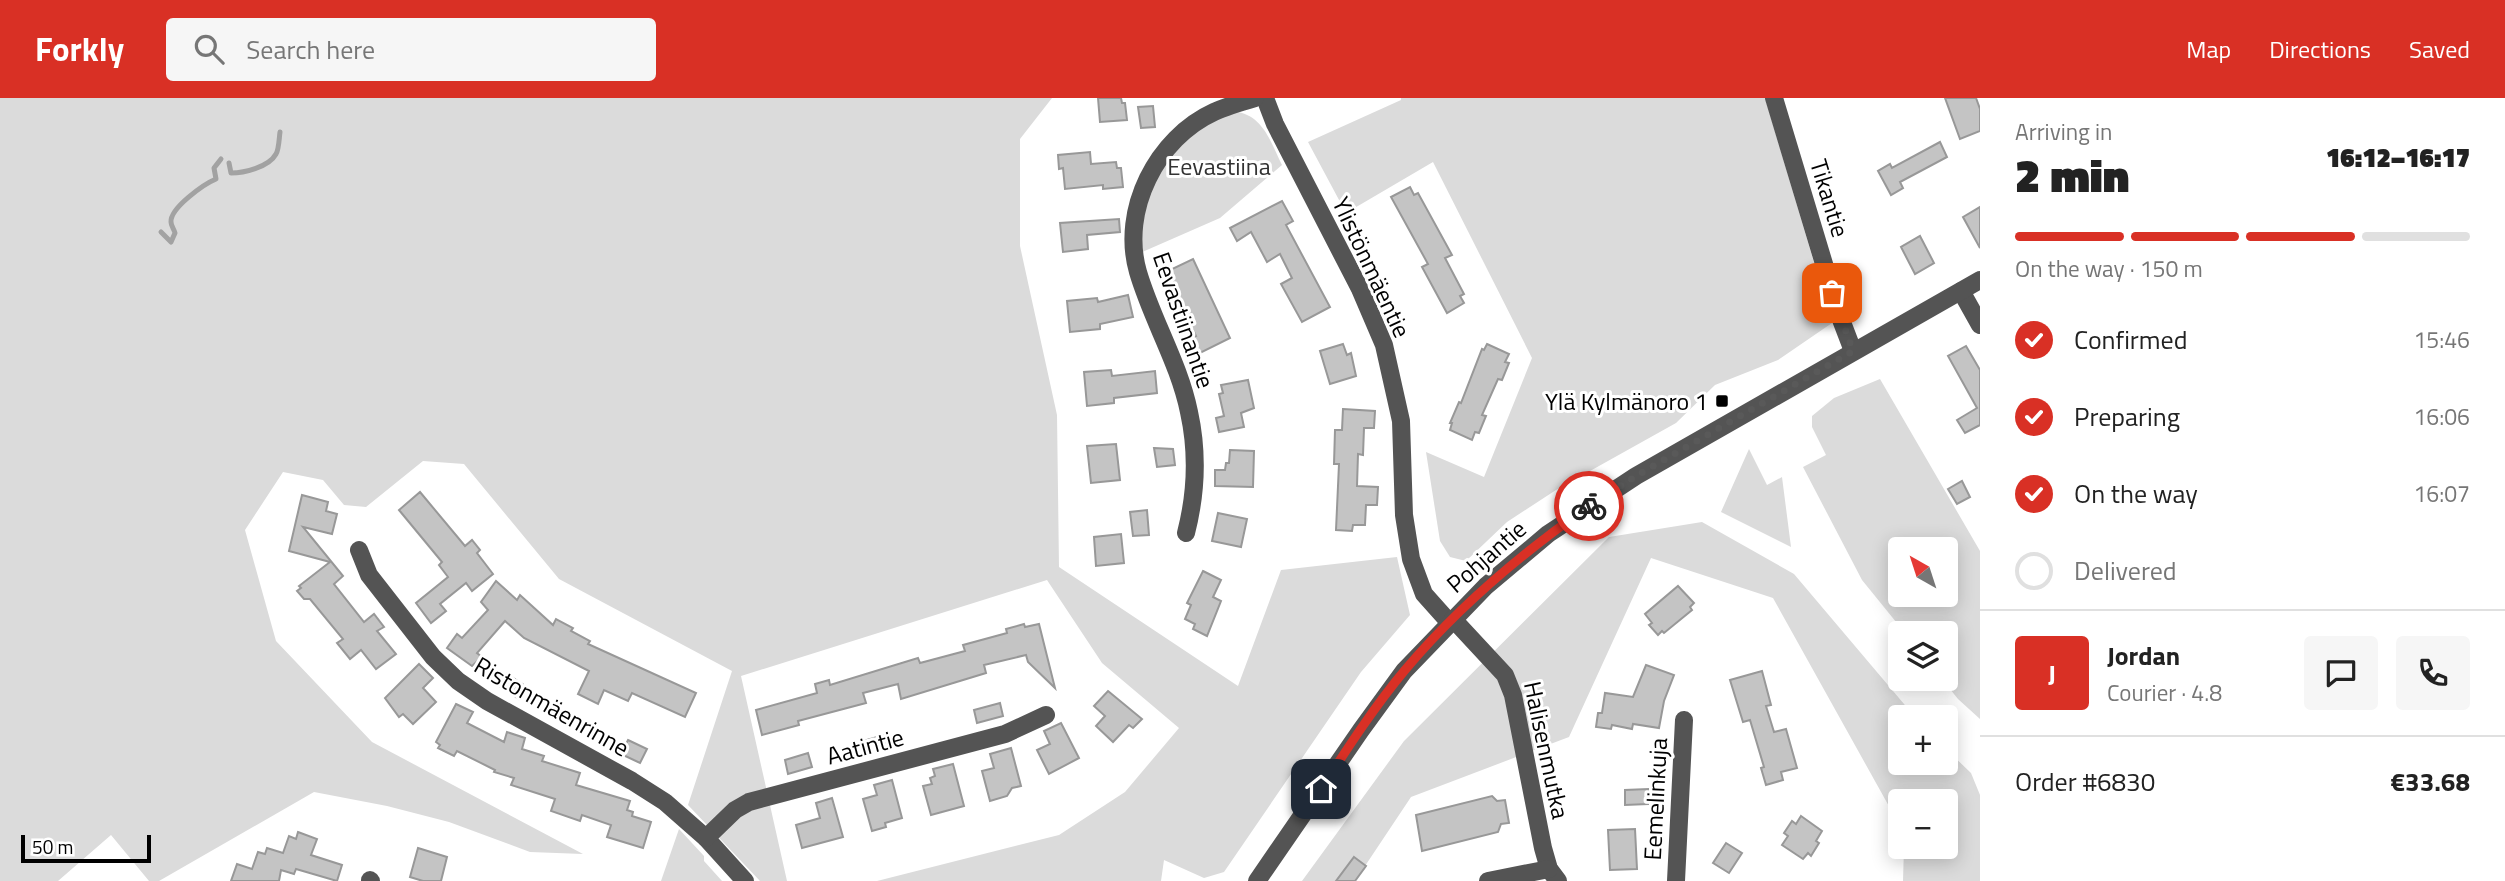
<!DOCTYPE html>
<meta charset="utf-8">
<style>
:root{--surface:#fff;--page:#f6f6f6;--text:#222;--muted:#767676;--line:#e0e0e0;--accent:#d93025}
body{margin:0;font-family:"Titillium Web",sans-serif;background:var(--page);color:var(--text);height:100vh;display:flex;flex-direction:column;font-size:26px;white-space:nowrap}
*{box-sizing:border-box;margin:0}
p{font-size:23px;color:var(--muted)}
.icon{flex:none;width:38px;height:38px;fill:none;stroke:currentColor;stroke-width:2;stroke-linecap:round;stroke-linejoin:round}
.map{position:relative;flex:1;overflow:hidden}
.details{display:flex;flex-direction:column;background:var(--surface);width:525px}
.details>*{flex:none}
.needle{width:46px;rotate:321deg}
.controls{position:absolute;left:1888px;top:439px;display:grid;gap:14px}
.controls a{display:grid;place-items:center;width:70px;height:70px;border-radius:7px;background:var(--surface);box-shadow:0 4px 18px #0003;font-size:35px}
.scale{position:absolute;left:21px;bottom:18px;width:130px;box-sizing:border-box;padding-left:7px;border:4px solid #000;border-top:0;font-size:19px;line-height:24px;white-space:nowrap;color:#000;-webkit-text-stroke:5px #fff;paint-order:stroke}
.pin{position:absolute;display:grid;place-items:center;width:60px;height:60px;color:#fff;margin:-30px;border-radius:14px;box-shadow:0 4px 10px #0006}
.courier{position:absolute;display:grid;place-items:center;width:70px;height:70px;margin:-35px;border:5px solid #d93025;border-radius:50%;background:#fff;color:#222;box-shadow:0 2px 9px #0007}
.overview em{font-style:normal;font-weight:800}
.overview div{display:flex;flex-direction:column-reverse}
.overview{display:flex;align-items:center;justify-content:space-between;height:119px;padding:0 35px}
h1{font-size:46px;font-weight:800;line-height:52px}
.bar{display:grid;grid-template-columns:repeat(4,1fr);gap:10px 7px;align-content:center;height:84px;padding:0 35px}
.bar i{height:9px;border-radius:5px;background:var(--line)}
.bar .on{background:var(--accent)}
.bar p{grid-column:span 4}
.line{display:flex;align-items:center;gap:18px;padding:0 35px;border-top:2px solid var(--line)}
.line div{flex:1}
.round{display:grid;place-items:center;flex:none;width:74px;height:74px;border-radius:7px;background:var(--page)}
ol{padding:0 35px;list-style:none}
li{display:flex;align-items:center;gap:21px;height:77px}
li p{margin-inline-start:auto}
li .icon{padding:7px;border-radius:50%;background:var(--accent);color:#fff;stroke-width:4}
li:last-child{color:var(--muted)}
li i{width:38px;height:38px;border:4px solid var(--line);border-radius:50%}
header{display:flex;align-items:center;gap:42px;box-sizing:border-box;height:98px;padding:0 35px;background:var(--accent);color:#fff}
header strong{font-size:33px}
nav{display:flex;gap:38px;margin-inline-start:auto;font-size:24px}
.search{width:490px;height:63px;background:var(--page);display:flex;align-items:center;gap:18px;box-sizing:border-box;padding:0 24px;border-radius:7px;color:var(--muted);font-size:26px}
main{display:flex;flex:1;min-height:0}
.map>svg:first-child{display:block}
.green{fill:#dbdbdb;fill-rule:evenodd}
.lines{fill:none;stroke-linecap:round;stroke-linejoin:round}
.stream{stroke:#a2a2a2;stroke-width:5}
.building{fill:#c4c4c4;stroke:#989898;stroke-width:2}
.minor{stroke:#545454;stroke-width:18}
.done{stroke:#595959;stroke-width:7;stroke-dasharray:0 12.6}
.route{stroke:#d93025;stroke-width:9}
.poi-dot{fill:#000;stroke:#fff;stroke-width:2.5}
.labels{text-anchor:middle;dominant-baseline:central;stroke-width:6;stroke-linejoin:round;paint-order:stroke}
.park-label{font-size:24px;fill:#323232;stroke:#fff}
.street-label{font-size:24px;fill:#000;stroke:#fff}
.poi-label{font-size:24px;fill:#000;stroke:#fff;text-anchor:end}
</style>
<header>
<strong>Forkly</strong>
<div class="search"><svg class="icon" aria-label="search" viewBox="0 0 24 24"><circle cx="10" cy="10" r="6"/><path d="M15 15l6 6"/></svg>Search here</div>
<nav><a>Map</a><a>Directions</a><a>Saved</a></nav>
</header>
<main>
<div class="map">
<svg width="1980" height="783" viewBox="0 0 1980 783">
<rect width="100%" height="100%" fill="#fff"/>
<g class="green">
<polygon points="0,0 1052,0 1020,41 1020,148 1057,317 1059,469 1238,588 1281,472 1397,459 1410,517 1361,574 1224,774 1204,780 1164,762 1161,783 877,783 1059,737 1125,694 1179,630 1102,565 1047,482 741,578 787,783 760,783 688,707 732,573 559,481 464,366 423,363 366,409 344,407 323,382 283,374 245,432 276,543 372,644 583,756 530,754 449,724 387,708 314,694 159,783 149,783 111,737 58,783 0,783"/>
<polygon points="1401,0 1765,0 1832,225 1778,262 1715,287 1676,325 1556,392 1507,424 1466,463 1450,459 1440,443 1426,354 1484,379 1532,260 1433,64 1346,115 1308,44 1401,2"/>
<path d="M1238,14C1264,19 1271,45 1282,67L1220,120L1140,155L1145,103L1168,60L1191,37L1219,20Z"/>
<path d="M1880,281L1980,453V621L1958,601L1942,581H1946V536L1905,535L1862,482L1803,369L1826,357L1812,329V318L1834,300ZM1900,452H1946V497H1900Z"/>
<polygon points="1749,351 1767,387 1782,379 1791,449 1721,414"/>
<polygon points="1702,424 1794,476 1915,619 1900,620 1900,665 1946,665 1946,651 1971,675 1980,697 1980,783 1903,783 1904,749 1946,749 1946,704 1900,704 1900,728 1773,500 1651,460 1569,639 1411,699 1355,783 1302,783 1404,643 1609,439"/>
<polygon points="679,731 704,758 704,763 722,783 661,783"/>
</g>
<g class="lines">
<g class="stream">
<path d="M229,65L231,75C244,75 269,69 276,56C279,51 279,41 280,34"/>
<path d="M161,134L171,144L175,135C174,131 171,128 171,124C170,110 204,86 216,81L214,70L221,61"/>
</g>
</g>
<g class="building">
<polygon points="1098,0 1121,0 1122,5 1125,5 1127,22 1100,24"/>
<polygon points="1945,0 1976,0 1980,11 1980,33 1960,41"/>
<polygon points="1153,8 1155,29 1141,30 1138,9"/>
<polygon points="1940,44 1947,59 1900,84 1903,90 1891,97 1878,73 1890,66 1892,70"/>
<polygon points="1090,54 1091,66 1116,64 1117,70 1121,70 1123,89 1103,91 1103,87 1065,91 1063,70 1059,71 1058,57"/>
<polygon points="1410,89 1414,97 1418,95 1452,157 1445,160 1464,196 1460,198 1464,205 1447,215 1422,169 1428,166 1391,99"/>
<polygon points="1282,103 1293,123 1286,127 1330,209 1302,224 1281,186 1292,180 1280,156 1267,164 1251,134 1237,143 1230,130"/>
<polygon points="1980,109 1980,150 1963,119"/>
<polygon points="1119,121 1120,134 1087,137 1088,151 1063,154 1060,125"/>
<polygon points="1920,138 1934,165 1915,176 1901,149"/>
<polygon points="1193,161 1230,240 1196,257 1189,241 1196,238 1180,206 1172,210 1164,194 1173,190 1171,185 1173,184 1168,173"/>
<polygon points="1128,197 1133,219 1100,226 1100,231 1070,234 1067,203 1097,200 1098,204"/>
<polygon points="1343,246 1347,257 1351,255 1356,278 1330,286 1320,253"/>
<polygon points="1487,246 1509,256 1505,264 1509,265 1502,282 1498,281 1482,317 1486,318 1479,335 1475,334 1472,342 1450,332 1452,325 1450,325 1459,304 1461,305 1482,251 1484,252"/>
<polygon points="1966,248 1980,272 1980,327 1965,335 1957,322 1977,310 1948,258"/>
<polygon points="1111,272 1112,278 1155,273 1157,295 1114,300 1114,305 1087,308 1084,274"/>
<polygon points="1248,282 1254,310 1241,315 1244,329 1219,334 1216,320 1224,318 1219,296 1223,295 1221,287"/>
<polygon points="1343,311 1375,313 1374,330 1364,330 1363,357 1358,356 1357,388 1378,389 1377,407 1366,407 1365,427 1353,427 1352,433 1336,432 1339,366 1334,366 1335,332 1342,332"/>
<polygon points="1116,346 1120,382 1091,385 1087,348"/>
<polygon points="1154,350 1173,351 1175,367 1157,369"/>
<polygon points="1230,352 1254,353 1253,389 1215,388 1215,372 1225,372 1226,365 1229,365"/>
<polygon points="1962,383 1970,399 1957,406 1948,391"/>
<polygon points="420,394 465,448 472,442 480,452 477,455 493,476 472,493 466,485 440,506 446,513 431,525 416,505 448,479 439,467 442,464 399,412"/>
<polygon points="302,397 328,404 326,413 337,416 332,436 303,429 343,478 334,486 364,524 374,516 384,529 377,533 396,556 376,571 361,552 350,561 337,545 343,541 310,501 304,501 297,493 301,490 299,488 330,464 289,453"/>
<polygon points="1147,412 1149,437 1133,438 1130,414"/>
<polygon points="1218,415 1247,421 1241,449 1212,443"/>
<polygon points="1121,436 1124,465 1096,468 1094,439"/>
<polygon points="1203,473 1221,482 1213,499 1221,503 1207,538 1193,531 1195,526 1185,521 1191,507 1187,505"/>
<polygon points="496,483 517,502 520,497 553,527 556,521 573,530 571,533 590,543 588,546 696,595 685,619 632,595 628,603 604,592 598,606 578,596 589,573 524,540 505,523 477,555 482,559 472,568 447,550 457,536 462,540 488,512 481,504"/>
<polygon points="1678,488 1694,505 1690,509 1692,512 1664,535 1662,533 1658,537 1649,527 1652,525 1645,516"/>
<polygon points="1024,526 1025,529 1039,526 1055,590 1028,564 1026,557 984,567 986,575 901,601 898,586 863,595 866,605 798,623 799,627 762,637 756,612 817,595 815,586 829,582 830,587 918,560 920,565 965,553 963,547 1007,535 1006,531"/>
<polygon points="419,566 433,580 423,590 436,604 413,626 403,616 399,619 385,600"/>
<polygon points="1646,567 1674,577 1664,603 1659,630 1633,626 1632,631 1612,627 1611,631 1596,629 1598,615 1602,615 1605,595 1633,599"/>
<polygon points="1762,573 1771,607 1766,608 1774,634 1786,631 1797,670 1781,674 1783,682 1766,687 1761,670 1764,669 1750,622 1743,624 1730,582"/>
<polygon points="507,576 527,589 519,601 499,588"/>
<polygon points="1108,593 1142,621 1133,630 1129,627 1113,644 1096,628 1105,618 1094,608"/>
<polygon points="1000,605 1003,618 977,625 974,612"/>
<polygon points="456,606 473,614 467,625 504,644 507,634 525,640 522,651 544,658 542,663 580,675 576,687 630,703 627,712 633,714 632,718 651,724 643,750 607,739 611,727 582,717 580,723 551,713 555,701 511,687 514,680 494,674 495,672 457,653 454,658 438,650 440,647 436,644"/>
<polygon points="1061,625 1079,660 1049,676 1037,652 1050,646 1044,633"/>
<polygon points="884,637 888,650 863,657 860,644"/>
<polygon points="628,642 647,651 640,665 621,656"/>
<polygon points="1011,650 1021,688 1012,690 1007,698 990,703 982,673 994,670 990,656"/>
<polygon points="808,655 812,669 788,676 785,662"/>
<polygon points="953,666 964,708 931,717 923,688 932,686 930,680 935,678 933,671"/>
<polygon points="892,682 902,720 885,725 886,729 872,733 863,701 877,697 874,687"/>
<polygon points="1648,691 1648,706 1625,707 1625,692"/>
<polygon points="1492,698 1497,703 1505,702 1509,725 1501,726 1498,734 1422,753 1416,717"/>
<polygon points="832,700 843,739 802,750 796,727 820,720 816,705"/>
<polygon points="1801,718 1822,733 1816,743 1819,745 1811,758 1808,755 1803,761 1782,747 1788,738 1784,735 1792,723 1796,726"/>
<polygon points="1635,731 1637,771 1610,772 1608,732"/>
<polygon points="298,734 317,741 311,757 342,767 337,783 296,771 294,776 281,772 279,783 231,783 237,766 252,771 258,754 265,756 267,750 283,755 289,738 296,741"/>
<polygon points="1726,745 1742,755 1729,775 1713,765"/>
<polygon points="418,750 447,759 441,783 423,783 410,779"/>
<polygon points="1354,759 1366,768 1355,783 1336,783"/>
</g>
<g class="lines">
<g class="minor">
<polyline points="1265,0 1275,26 1360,191 1384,247 1401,323 1404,417 1411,461 1424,496 1449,524"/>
<polyline points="1774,0 1840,219 1853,253"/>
<polyline points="1961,193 1980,227"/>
<path d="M1186,435C1196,396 1198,355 1189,314C1179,265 1152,222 1138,174C1120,112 1157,40 1214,14C1227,8 1241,4 1255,0"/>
<polyline points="359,452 369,477 433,559 458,583 487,603 632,683 665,704 706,740 745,783"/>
<polyline points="1453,521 1505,577 1513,597 1543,750 1549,771 1558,783"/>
<polyline points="706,740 735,712 749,704 1005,636 1046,617"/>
<polyline points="370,782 371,783"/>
<polyline points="1257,783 1361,632 1404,573 1486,488 1548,436 1636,378 1980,182"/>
<polyline points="1488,783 1549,771"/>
<polyline points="1676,783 1684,622"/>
</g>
</g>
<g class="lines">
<polyline class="done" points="1589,408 1636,378 1853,253 1832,195"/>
<path class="route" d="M1321,691C1347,651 1374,609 1405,572C1458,509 1522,455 1589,408"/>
</g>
<rect class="poi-dot" x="1715" y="296" width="14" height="14" rx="3.5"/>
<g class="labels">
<g class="park-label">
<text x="1219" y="68">Eevastiina</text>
</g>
<g class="street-label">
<text transform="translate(1830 100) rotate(73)">Tikantie</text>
<text transform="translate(1372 169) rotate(65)">Ylistönmäentie</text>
<text transform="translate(1184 222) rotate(71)">Eevastiinantie</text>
<text transform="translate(1486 458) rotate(-41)">Pohjantie</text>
<text transform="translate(552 608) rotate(30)">Ristonmäenrinne</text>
<text transform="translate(865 648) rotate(-15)">Aatintie</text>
<text transform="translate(1547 652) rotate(78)">Halisenmutka</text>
<text transform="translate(1655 701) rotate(-87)">Eemelinkuja</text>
</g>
<g class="poi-label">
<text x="1708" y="303">Ylä Kylmänoro 1</text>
</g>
</g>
</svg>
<div class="controls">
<a><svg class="needle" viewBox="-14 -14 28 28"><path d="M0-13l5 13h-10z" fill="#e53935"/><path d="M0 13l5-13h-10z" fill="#767676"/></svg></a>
<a><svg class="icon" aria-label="layers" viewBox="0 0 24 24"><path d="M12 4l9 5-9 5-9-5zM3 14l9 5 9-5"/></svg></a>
<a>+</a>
<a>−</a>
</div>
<div class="scale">50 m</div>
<div class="pin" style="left:1832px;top:195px;background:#ea580c"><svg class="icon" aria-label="bag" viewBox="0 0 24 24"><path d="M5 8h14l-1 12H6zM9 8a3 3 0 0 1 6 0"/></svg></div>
<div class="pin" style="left:1321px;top:691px;background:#1f2937"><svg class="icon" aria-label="home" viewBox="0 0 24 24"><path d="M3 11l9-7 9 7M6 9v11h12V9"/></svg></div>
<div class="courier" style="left:1589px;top:408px"><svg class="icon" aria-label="bike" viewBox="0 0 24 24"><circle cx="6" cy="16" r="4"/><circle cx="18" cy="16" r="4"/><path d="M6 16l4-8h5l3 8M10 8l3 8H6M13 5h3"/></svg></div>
</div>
<section class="details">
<div class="overview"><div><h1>2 min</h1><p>Arriving in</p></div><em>16:12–16:17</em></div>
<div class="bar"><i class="on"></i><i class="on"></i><i class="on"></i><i></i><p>On the way · 150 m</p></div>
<ol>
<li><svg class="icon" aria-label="check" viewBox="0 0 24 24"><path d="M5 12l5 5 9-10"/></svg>Confirmed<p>15:46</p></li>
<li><svg class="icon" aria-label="check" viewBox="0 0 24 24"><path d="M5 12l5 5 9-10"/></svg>Preparing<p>16:06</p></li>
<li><svg class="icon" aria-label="check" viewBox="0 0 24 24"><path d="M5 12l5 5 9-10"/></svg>On the way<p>16:07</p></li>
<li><i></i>Delivered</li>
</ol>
<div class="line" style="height:126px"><b class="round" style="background:var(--accent);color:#fff">J</b><div><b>Jordan</b><p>Courier · 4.8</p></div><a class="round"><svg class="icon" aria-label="chat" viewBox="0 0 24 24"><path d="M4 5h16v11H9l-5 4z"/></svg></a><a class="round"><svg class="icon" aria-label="phone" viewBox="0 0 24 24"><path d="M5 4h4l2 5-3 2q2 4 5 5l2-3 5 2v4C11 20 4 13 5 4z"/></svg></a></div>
<div class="line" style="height:91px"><div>Order #6830</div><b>€33.68</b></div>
</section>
</main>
